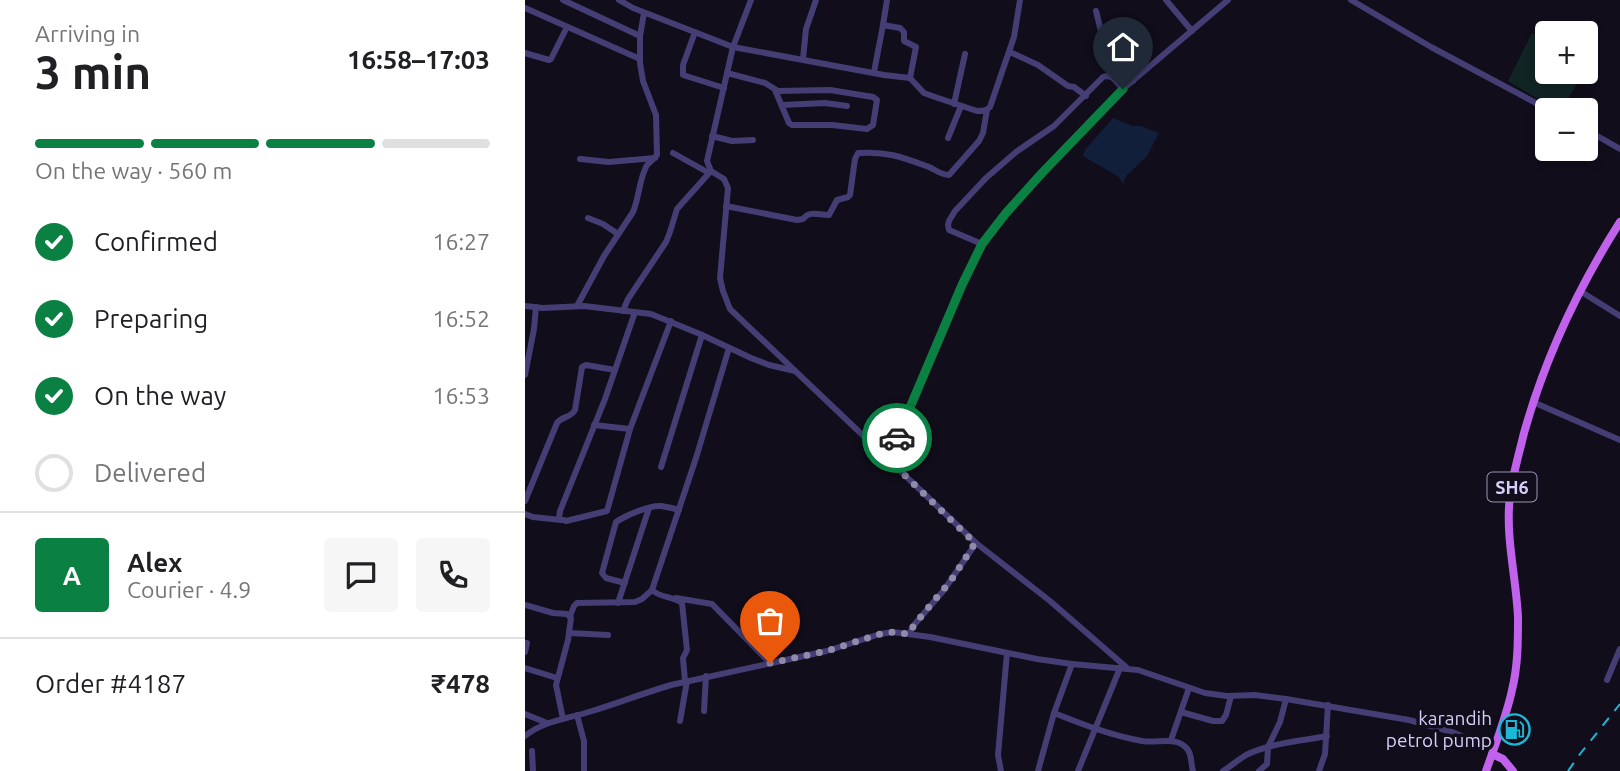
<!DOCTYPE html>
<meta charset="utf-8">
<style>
:root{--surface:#fff;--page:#f6f6f6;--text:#202124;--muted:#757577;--line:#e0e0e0;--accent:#0b8043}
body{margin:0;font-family:Ubuntu,sans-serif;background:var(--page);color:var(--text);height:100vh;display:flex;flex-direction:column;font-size:26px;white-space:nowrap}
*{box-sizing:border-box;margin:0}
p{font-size:23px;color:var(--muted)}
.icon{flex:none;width:38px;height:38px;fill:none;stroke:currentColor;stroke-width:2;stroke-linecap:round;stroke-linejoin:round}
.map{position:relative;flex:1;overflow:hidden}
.drawer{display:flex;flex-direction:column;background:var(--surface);width:525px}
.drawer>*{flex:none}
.tools{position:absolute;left:1010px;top:21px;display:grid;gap:14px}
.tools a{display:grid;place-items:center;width:63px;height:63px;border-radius:7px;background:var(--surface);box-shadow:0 4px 10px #0003;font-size:35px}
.pin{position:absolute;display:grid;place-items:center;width:60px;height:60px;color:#fff;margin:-72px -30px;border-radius:50% 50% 50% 0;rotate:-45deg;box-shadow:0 0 7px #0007}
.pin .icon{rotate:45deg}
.courier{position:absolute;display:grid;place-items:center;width:70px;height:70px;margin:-35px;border:5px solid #0b8043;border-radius:50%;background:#fff;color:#222;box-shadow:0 2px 9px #0007}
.headline em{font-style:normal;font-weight:700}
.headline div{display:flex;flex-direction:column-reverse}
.headline{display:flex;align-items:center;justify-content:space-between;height:119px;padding:0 35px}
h1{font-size:46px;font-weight:700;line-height:52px}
.bar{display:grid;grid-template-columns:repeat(4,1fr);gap:10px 7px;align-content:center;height:84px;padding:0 35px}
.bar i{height:9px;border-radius:5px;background:var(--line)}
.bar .active{background:var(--accent)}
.bar p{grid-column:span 4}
.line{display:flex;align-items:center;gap:18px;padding:0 35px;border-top:2px solid var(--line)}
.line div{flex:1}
.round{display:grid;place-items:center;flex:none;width:74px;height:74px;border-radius:7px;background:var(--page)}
ol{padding:0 35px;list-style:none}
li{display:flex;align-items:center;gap:21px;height:77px}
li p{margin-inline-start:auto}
li .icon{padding:7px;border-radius:50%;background:var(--accent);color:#fff;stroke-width:4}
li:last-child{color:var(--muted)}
li i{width:38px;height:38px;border:4px solid var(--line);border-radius:50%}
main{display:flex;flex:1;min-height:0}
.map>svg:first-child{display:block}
.green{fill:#112424}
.water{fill:#121f3b}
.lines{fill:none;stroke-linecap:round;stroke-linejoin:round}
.minor{stroke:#443e75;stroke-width:6}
.major{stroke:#c162ec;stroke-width:8}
.rail{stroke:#1bb9d8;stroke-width:2;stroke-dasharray:10 9;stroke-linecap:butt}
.done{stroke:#908aab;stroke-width:7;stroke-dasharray:0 12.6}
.route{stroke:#0b8043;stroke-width:9}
.labels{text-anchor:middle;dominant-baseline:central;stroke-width:7;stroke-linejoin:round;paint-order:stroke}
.shield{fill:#110d1b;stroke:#9a94b6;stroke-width:2}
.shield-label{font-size:18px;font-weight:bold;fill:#d5cef9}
.poi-label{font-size:19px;fill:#d5cef9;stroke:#110d1b;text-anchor:end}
</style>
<main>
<section class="drawer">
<div class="headline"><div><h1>3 min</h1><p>Arriving in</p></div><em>16:58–17:03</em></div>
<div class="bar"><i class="active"></i><i class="active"></i><i class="active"></i><i></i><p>On the way · 560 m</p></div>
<ol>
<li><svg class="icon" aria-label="check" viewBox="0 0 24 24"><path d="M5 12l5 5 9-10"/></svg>Confirmed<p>16:27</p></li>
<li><svg class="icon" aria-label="check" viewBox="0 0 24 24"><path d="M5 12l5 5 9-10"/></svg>Preparing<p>16:52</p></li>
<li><svg class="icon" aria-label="check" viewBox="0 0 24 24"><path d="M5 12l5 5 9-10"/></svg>On the way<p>16:53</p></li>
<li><i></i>Delivered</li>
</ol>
<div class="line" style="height:126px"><b class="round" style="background:var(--accent);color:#fff">A</b><div><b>Alex</b><p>Courier · 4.9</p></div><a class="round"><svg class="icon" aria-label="chat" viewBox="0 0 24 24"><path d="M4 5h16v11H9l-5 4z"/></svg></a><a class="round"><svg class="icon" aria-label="phone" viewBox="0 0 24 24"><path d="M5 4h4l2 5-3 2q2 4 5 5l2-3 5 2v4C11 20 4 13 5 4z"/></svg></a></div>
<div class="line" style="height:91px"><div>Order #4187</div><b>₹478</b></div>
</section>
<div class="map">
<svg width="1095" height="771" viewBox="0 0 1095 771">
<rect width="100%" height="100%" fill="#110d1b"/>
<polygon class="green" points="1007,33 1022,41 1022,72 1058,72 1037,110 1032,110 983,81"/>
<polygon class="water" points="588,118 608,126 616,126 634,133 622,156 601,176 598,184 594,177 558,156 560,150"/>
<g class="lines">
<g class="minor">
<polyline points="38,0 115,36"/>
<path d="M94,0L108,8L208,47L359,75L385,78L399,93L410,97L452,111C458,111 461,111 465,107L489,37L495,0"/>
<polyline points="226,0 208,47 182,161 186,171 199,179 203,188 195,278 198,291 205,309 451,543 525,601 601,667"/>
<polyline points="641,0 667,31"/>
<polyline points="826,0 906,47 1024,110"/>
<polyline points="0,8 115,59"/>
<polyline points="571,11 582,56 585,57 595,53 608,81"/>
<polyline points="358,25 362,0"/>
<polyline points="170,32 158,65 158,75 199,88"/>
<polyline points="485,52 513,65 543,86 549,87 561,96"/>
<polyline points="0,53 24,60 26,59 42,27"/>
<polyline points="278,59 281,29 291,0"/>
<polyline points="349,72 358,25 375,28 379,32 379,41 391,47 385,78"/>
<polyline points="202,73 240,83 253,91 305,90 348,97 352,100 348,125 342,129 307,125 267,125 264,123 250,90"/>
<polyline points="429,104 440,54"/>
<polyline points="257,105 300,103 322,106"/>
<polyline points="1060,129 1095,149"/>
<polyline points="187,136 207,141 228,140"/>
<polyline points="423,138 436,106"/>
<polyline points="148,153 184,173"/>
<polyline points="55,159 84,162 130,158"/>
<path d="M201,206L272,220L278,219C285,210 293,215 304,215L312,200L323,197L325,195L330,159L333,153C362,151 377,157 404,167C411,170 416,175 424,175L454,141L458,133L462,110"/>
<polyline points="63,218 78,224 93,234"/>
<polyline points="457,244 424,230 423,225 424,221 430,211 461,178 491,152 529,126 578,77 581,76 587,77 598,89"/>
<polyline points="1055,291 1095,316"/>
<polyline points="0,306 18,308 59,306 126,314 175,334 226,358 244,365 270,371"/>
<path d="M52,306L79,256L108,212C114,198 114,181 121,167C123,162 129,160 132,155L131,115L118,81L115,63V36L119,13"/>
<polyline points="98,311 103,299 141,242 145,232 152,209 186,171"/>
<polyline points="110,312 80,399 35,511 34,518 41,521 82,511 105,429 146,321"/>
<polyline points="0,375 9,329 11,307"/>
<polyline points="1008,402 1095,440"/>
<polyline points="69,425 105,429"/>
<polyline points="363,459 437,285 457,244 470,226 517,173 576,111 598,89 703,0"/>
<polyline points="136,467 177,335"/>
<path d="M0,501L32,423C37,416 46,418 50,410L57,367L61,365L90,370"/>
<polyline points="0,514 8,517 36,520"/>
<path d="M100,583L81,578L77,573L91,522C100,516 124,505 136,506C142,507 148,508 154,510"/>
<path d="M127,590C135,598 148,596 157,603L162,650L158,658L160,681"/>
<polyline points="151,598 187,604 245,663"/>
<polyline points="93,603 124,508"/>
<polyline points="0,605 28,613 42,614 46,618 43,640 31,685 38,719"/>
<polyline points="45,616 49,606 52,603 110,602 117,599 127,590 171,458 204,348"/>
<polyline points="44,633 83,635"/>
<polyline points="384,634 389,625 419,590 451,543"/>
<polyline points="0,652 2,643"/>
<polyline points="0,668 32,678"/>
<polyline points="1082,680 1095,649"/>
<polyline points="179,711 181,676"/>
<polyline points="656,712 688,721 697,721 701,715 706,696"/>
<path d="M529,713C557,724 587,736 617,741C633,744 652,735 663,750C667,756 666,765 668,771"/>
<polyline points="0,714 22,723"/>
<polyline points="52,715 59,741 59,771"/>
<polyline points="155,721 162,681"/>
<path d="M0,736C20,720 43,719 67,711C93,703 119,693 146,685L302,651L355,634L368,632L405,637L512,659L547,664L613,670L680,693L702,696L730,695L761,699L884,720L927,732L969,749"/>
<polyline points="646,740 664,688"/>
<polyline points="7,751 8,771"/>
<polyline points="476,771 473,755 482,653"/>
<polyline points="513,771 529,713 547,664"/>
<polyline points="553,771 595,668"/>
<path d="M698,771C706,766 713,760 721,755C745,743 776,741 802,736"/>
<polyline points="734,771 742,764 743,747 755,722 761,699"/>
<polyline points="794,771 800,754 803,705"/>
</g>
<g class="major">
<polyline points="967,754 978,759 988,771"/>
<path d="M961,771C970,745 981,718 987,690C993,666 993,641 993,617C991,576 980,536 985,495C988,474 994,454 999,433C1020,358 1053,288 1095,222"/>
</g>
<polyline class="rail" points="1043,771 1055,754 1095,704"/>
</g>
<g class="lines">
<polyline class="done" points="245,663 302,651 355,634 368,632 384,634 389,625 427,579 450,543 363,459 372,438"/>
<polyline class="route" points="372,438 437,285 457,244 481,213 517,173 598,89"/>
</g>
<defs>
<symbol id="fuel-ring" viewBox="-11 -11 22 22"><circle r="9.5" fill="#110d1b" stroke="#1bb9d8" stroke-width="1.5"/><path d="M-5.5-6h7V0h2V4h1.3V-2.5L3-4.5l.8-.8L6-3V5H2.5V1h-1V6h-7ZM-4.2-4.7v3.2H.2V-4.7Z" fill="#1bb9d8"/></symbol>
</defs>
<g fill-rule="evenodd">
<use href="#fuel-ring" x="972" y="712" width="35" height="35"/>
</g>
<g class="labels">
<rect class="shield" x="962.5" y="472.5" width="49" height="29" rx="5"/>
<g class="shield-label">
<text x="987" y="487">SH6</text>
</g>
<g class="poi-label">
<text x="967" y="718">karandih<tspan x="967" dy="22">petrol pump</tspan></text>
</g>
</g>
</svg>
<div class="tools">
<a>+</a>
<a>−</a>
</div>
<div class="pin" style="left:245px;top:663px;background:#ea580c"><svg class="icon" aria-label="bag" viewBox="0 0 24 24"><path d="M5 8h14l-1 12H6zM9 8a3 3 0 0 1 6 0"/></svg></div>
<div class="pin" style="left:598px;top:89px;background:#1f2937"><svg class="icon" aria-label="home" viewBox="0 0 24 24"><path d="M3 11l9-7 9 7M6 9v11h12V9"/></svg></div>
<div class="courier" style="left:372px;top:438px"><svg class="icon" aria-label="car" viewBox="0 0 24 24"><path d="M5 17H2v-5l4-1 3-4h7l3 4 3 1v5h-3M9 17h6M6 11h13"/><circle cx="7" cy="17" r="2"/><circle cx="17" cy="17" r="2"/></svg></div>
</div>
</main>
